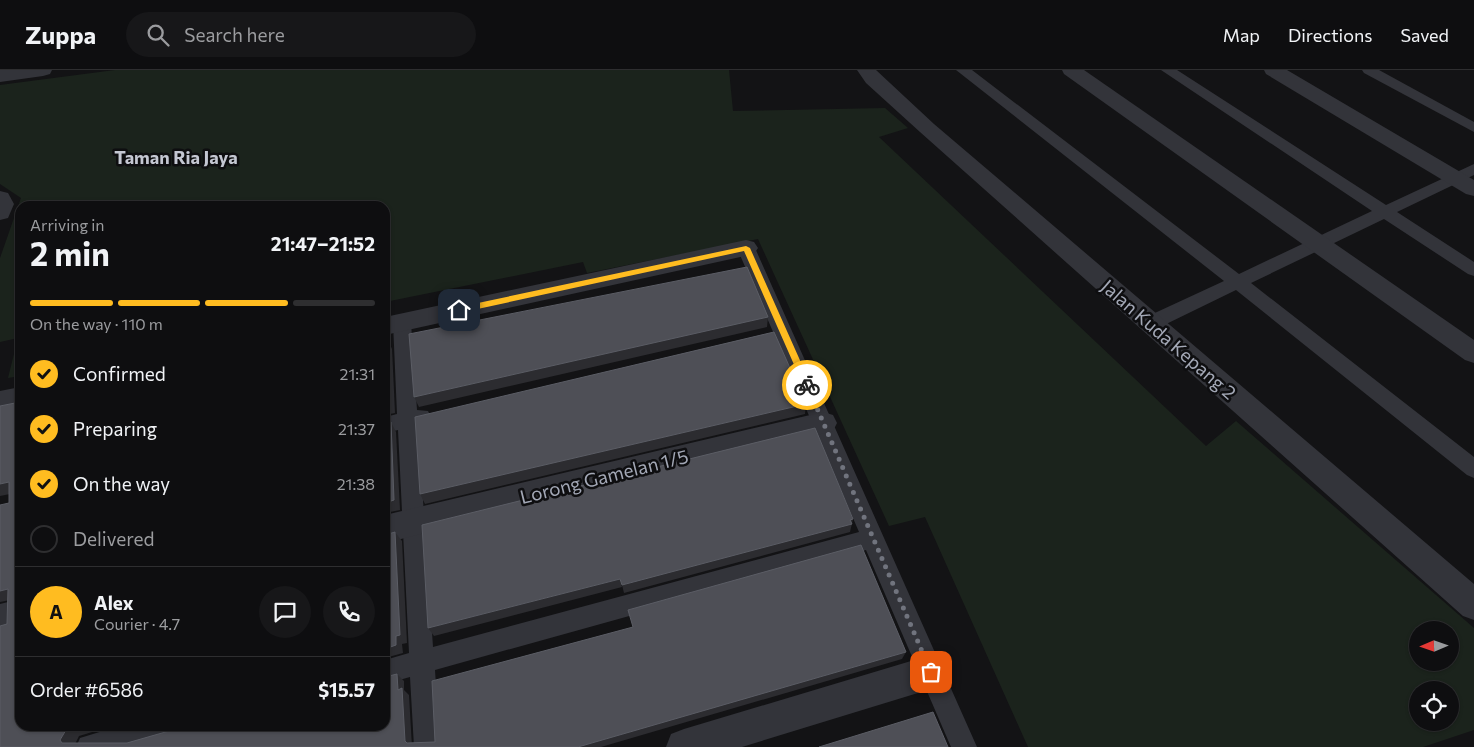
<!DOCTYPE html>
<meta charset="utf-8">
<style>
:root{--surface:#0e0e10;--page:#171719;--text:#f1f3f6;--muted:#9b9c9f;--line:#2e2e30;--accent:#ffbc20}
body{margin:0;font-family:Commissioner,sans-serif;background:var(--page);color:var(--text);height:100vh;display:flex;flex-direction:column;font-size:19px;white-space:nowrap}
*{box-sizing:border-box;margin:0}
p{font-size:16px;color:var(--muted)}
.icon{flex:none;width:28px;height:28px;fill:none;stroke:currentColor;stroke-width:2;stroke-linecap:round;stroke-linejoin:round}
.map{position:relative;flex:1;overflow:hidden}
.side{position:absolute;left:15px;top:131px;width:375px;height:530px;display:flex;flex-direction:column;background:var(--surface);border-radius:15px;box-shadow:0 1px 4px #0004,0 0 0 1px var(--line)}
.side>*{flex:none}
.needle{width:32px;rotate:268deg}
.controls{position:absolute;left:1409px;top:551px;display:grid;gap:10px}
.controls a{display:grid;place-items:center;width:50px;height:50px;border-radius:50%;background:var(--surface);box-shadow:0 1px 4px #0004,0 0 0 1px var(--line);font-size:25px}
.pin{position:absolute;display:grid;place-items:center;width:42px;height:42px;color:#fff;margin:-21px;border-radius:10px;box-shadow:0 2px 8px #0006}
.courier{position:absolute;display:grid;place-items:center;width:50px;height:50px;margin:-25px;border:4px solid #ffbc20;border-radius:50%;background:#fff;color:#222;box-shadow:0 1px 6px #0007}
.summary em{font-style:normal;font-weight:700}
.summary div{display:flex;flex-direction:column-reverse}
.summary{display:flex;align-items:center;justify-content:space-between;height:85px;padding:0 15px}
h1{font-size:32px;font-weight:700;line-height:38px}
.bar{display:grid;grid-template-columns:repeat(4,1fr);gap:8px 5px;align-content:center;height:60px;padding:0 15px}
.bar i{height:6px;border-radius:4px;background:var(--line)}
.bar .on{background:var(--accent)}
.bar p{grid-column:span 4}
.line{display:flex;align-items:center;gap:12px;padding:0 15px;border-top:1px solid var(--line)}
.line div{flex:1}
.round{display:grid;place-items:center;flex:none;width:52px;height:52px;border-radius:26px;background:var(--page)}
ol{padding:0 15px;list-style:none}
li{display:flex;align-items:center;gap:15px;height:55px}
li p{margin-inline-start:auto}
li .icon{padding:5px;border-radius:50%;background:var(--accent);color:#111;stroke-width:4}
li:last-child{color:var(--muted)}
li i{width:28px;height:28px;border:2px solid var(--line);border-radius:50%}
header{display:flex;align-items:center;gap:30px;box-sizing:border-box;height:70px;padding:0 25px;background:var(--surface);border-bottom:1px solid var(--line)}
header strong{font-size:24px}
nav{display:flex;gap:28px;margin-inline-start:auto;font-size:18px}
.search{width:350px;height:45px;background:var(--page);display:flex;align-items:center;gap:12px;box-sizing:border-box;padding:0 18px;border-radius:28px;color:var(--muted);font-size:19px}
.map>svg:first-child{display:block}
.green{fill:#1b231c;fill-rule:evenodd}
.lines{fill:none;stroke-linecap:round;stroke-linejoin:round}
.lane{fill:#33343a;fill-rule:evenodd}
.street{fill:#33343a;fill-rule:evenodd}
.shaded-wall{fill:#2c2c30}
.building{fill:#4e4f56;stroke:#5b5d65}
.route{fill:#ffbc20}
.done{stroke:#71747e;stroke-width:5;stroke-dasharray:0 9}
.labels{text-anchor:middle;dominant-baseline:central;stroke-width:5;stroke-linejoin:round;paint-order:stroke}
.far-quarter-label{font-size:18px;font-weight:bold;fill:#c4c7d2;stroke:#0e0e10}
.street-label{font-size:19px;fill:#a3a8b6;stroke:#0e0e10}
</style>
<header>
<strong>Zuppa</strong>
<div class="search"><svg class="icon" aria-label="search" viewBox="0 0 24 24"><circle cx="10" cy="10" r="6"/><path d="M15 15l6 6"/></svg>Search here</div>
<nav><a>Map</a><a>Directions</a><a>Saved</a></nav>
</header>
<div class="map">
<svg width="1474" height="677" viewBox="0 0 1474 677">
<rect width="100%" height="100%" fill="#131315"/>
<path class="green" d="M115,0H729L733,41L885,38L908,58L879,67L1206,376L1236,351L1474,558V660L1423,677H1028L925,447L889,456L758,169L587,203L583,192L385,232V136H20V306L8,308L18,268L0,272V188L21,128L0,114V15ZM1418,560H1450V592H1418ZM1418,620H1450V652H1418Z"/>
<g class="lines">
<g class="lane">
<polygon points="956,0 972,0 1239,204 1372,141 1161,0 1177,0 1386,135 1474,94 1474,105 1397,142 1474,192 1474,206 1468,204 1384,149 1251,213 1474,387 1474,408 1467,405 1236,220 1158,258 1151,260 1144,258 1142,253 1144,248 1224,211"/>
<polygon points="1362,0 1379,0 1474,52 1474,62 1364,3"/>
<polygon points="746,172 752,174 755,178 977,677 951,677 866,480 435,600 440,677 414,677 410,607 385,614 385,590 409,583 398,360 385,363 385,347 397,344 393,253 395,248 402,246 409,248 411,253 417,340 428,341 431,347 428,353 418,356 433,577 859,462 737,178 740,174"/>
<polygon points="119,656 184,656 180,665 140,677 76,677 80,668"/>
</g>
<g class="street">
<polygon points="0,0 52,0 50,4 43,6 0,12"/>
<polygon points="857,0 876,0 934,54 1474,514 1474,550 1463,546 920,62 866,13"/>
<polygon points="1062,0 1084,0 1474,270 1474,293 1465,290 1064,4"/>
<polygon points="1264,0 1287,0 1474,110 1474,126 1466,124 1266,4"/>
<polygon points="0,121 8,123 14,134 8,148 0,150"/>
<polygon points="746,170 754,172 758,178 754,184 385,265 385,247"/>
<polygon points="20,317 20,339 0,343 0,321"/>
<polygon points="823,342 833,345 837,353 833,361 385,473 385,445"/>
<polygon points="20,529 20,561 0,566 0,534"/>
<polygon points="931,585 943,590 948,602 943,614 931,619 742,677 666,677 671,664 684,659"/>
</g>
</g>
<g class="shaded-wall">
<polygon points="768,247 767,257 419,337 414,327"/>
<polygon points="387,268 392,279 395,343 385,345"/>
<polygon points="806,334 805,344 425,434 420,424"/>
<polygon points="391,352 396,362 400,440 385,443 385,433"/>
<polygon points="9,412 20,422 0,426 0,414"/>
<polygon points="853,449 850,462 624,523 622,515"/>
<polygon points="395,462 402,471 407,573 402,574 403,583 385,588 385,579"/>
<polygon points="620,509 622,517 434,566 428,558"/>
<polygon points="8,519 20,528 0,532 0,521"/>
<polygon points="906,582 902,589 601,677 578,677"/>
<polygon points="397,604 404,611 404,620 409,625 412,677 405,671 398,620"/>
<polygon points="78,656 112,656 79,666 74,676 62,673 60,670 66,660"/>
</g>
<g class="building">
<polygon points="747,197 768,247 414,327 409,264"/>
<polygon points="774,262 806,334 420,424 415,347"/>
<polygon points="387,268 390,333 385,334 385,269"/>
<polygon points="20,332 20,656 78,656 66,660 60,670 62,673 127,673 169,661 171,656 385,656 385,607 397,604 398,620 402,618 405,671 407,673 435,672 432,611 633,557 628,540 861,475 906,582 578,677 0,677 0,556 7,554 8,519 0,521 0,435 9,433 9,412 0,414 0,336"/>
<polygon points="391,352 394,430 385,433 385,354"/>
<polygon points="815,358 853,449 850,450 852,454 622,515 620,509 428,558 422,455"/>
<polygon points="395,462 400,565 396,566 396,575 385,579 385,465"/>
<polygon points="933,642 948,677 819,677"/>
</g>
<polygon class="route" points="746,176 750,178 811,315 809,318 804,318 803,315 744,181 459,243 456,240 459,237"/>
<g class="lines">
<polyline class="done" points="807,315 931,602"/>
</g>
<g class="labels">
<g class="far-quarter-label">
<text x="176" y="87">Taman Ria Jaya</text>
</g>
<g class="street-label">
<text transform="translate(1169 269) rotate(41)">Jalan Kuda Kepang 2</text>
<text transform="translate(604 406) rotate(-14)">Lorong Gamelan 1/5</text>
</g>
</g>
</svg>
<div class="controls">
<a><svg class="needle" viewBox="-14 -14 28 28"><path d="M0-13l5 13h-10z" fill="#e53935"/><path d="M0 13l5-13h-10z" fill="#9b9c9f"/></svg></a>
<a><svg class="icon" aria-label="locate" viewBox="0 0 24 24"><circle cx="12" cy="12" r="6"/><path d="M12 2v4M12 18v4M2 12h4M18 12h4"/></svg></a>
</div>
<div class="pin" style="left:931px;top:602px;background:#ea580c"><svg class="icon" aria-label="bag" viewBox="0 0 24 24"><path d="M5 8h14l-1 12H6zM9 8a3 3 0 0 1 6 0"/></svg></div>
<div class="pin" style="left:459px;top:240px;background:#1f2937"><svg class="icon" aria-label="home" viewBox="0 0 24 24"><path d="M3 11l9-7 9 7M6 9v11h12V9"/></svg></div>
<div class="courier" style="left:807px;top:315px"><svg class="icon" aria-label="bike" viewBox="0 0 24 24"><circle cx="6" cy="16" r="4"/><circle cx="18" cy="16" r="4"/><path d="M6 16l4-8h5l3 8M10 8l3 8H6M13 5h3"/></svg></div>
<section class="side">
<div class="summary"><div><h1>2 min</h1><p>Arriving in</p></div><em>21:47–21:52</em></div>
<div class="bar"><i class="on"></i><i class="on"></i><i class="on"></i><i></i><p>On the way · 110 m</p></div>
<ol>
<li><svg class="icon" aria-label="check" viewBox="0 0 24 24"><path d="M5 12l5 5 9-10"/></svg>Confirmed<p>21:31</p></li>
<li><svg class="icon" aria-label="check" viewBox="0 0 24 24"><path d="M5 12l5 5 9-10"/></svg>Preparing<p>21:37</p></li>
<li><svg class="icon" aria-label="check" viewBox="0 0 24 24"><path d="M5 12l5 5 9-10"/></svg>On the way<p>21:38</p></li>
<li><i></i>Delivered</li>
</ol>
<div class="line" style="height:90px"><b class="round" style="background:var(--accent);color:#111">A</b><div><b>Alex</b><p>Courier · 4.7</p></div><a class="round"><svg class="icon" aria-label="chat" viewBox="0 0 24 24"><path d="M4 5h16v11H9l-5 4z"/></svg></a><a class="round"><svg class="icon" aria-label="phone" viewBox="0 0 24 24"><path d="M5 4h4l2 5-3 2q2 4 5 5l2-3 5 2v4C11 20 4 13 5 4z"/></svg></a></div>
<div class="line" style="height:65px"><div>Order #6586</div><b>$15.57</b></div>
</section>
</div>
